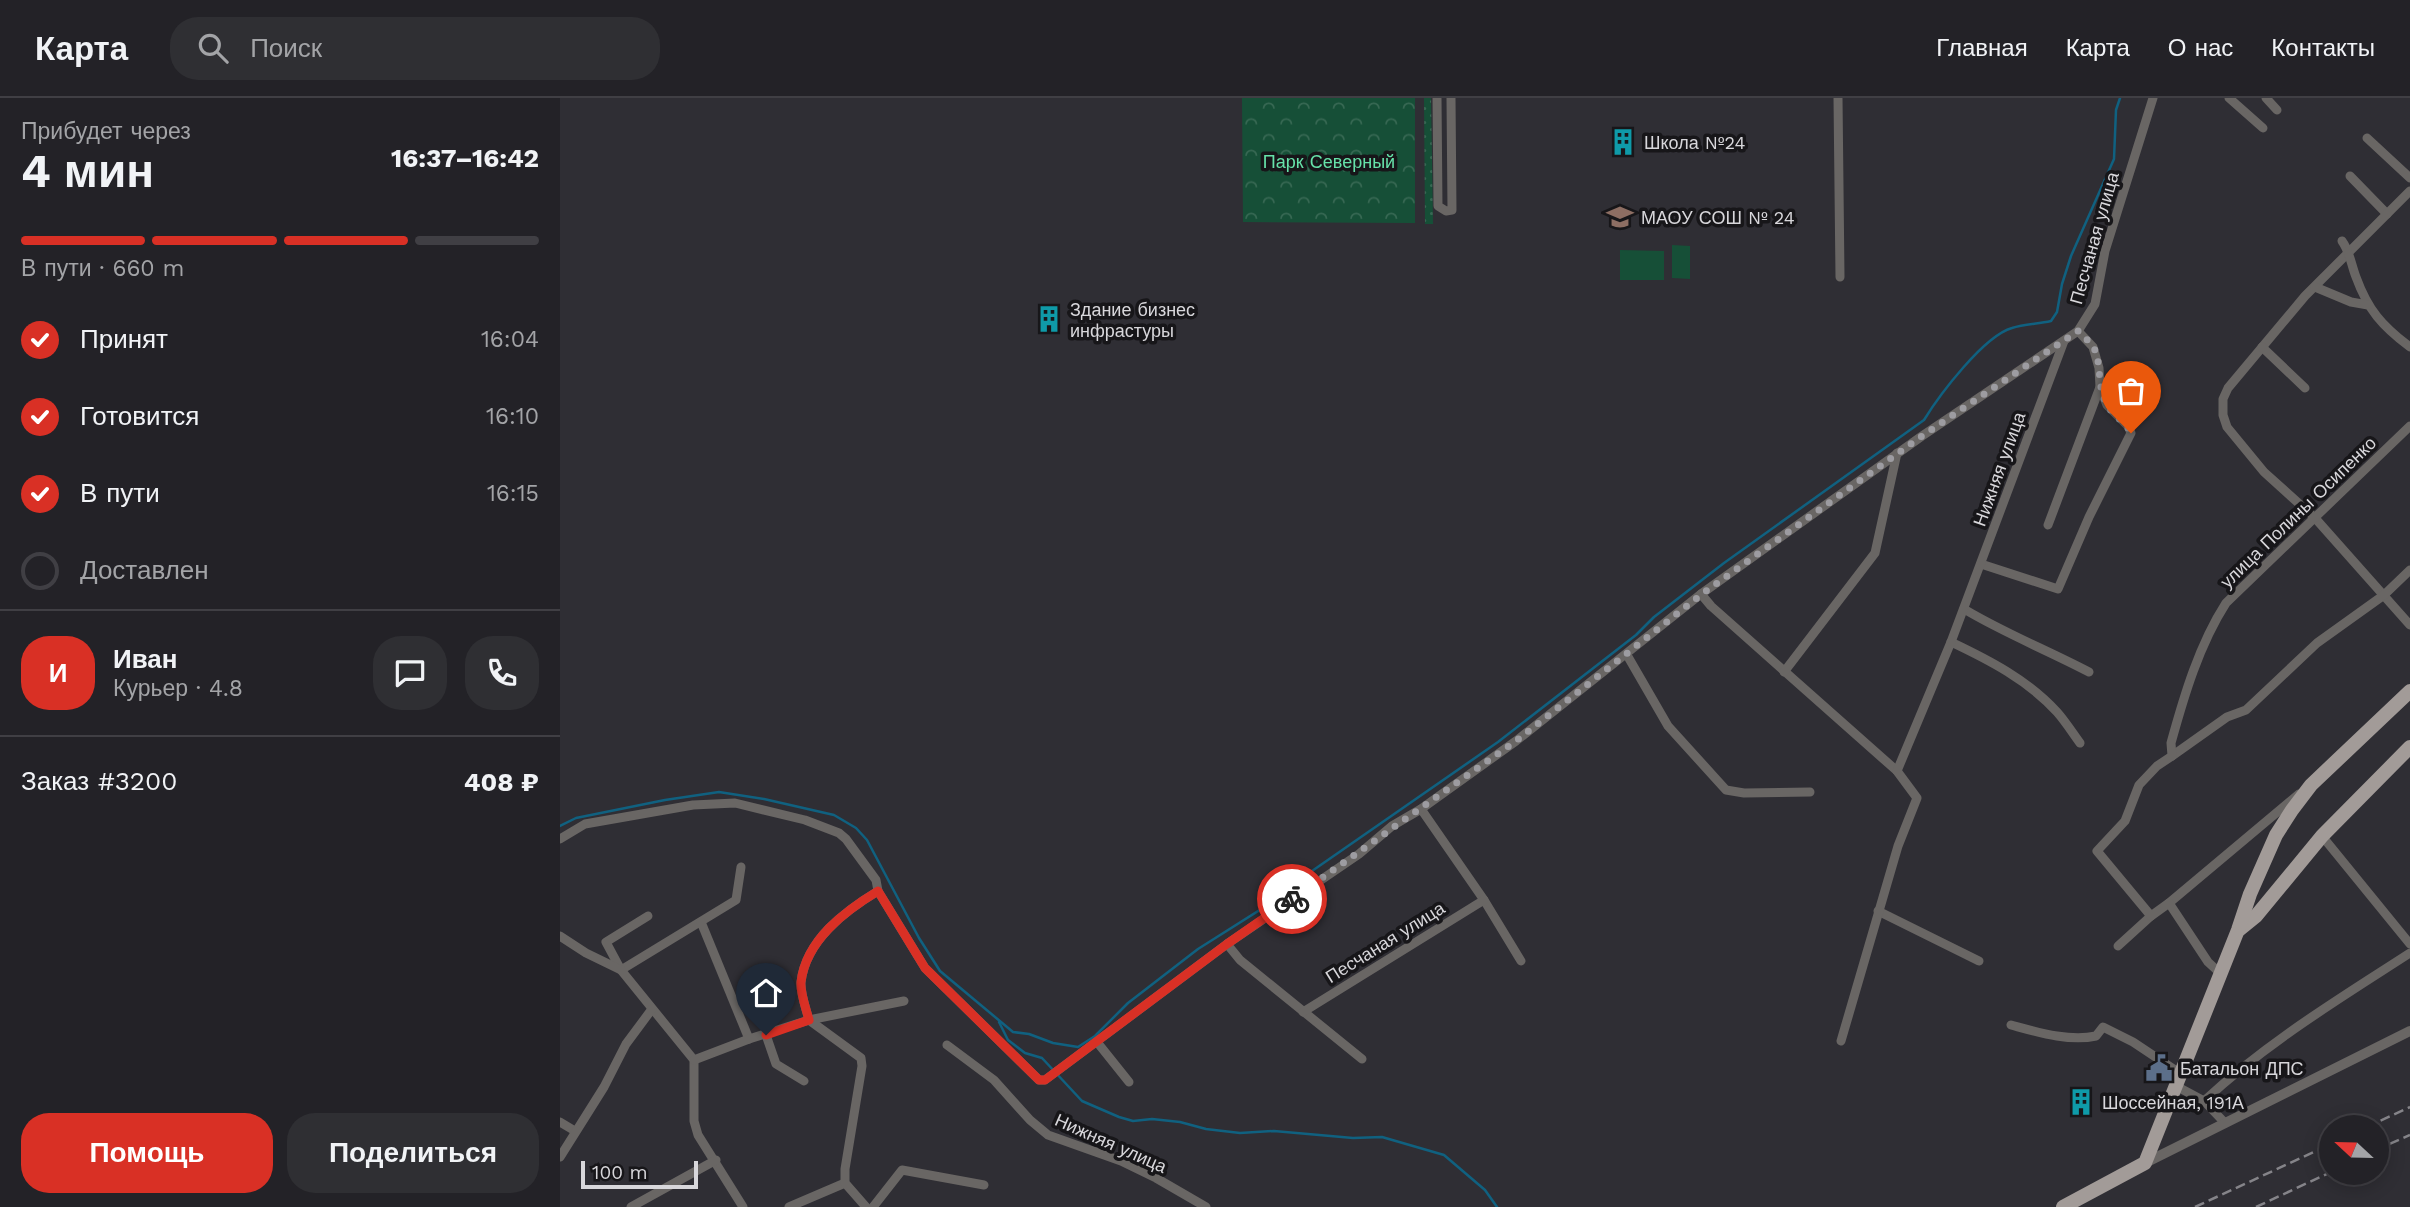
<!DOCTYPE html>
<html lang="ru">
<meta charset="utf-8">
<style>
:root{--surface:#232227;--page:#2f2f33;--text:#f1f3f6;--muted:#a3a4a7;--line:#403f44;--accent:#d93025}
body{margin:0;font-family:"Work Sans",sans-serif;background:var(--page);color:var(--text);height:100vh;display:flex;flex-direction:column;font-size:26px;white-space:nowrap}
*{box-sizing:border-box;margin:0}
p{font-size:23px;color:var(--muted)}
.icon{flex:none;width:38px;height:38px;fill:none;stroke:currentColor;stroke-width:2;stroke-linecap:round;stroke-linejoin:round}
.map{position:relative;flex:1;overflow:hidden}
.drawer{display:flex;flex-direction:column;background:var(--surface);width:560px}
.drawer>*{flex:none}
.needle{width:46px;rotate:292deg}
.buttons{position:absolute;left:1759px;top:1017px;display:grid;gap:14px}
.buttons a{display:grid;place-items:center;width:70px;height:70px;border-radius:50%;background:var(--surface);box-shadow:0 4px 18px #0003,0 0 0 2px var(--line);font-size:35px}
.scale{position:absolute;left:21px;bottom:18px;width:117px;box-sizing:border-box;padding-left:7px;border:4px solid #d8d7db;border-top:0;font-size:19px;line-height:24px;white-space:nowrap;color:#d8d7db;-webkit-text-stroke:5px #171619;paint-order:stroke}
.pin{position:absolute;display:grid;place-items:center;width:60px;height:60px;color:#fff;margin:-72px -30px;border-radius:50% 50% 50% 0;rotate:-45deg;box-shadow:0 0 7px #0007}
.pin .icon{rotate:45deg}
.courier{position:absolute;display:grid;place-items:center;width:70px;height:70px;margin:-35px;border:5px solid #d93025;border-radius:50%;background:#fff;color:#222;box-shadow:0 2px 9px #0007}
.headline em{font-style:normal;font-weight:700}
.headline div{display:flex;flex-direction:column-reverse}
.headline{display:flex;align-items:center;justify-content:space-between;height:119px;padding:0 21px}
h1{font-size:46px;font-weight:700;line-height:52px}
.bar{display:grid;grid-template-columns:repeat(4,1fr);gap:10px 7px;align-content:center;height:84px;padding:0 21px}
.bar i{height:9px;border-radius:5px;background:var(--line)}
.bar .active{background:var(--accent)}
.bar p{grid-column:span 4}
.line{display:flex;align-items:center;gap:18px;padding:0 21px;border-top:2px solid var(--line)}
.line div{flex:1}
.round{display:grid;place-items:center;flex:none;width:74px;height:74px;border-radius:28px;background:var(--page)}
ol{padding:0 21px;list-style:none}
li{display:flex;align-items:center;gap:21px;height:77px}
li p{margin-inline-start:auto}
li .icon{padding:7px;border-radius:50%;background:var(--accent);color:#fff;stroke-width:4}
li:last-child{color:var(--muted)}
li i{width:38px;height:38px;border:4px solid var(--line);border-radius:50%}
.button{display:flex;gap:14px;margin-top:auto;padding:14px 21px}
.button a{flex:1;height:80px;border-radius:28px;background:var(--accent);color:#fff;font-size:28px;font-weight:700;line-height:80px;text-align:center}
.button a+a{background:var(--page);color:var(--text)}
header{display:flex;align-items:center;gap:42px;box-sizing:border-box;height:98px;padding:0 35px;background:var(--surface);border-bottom:2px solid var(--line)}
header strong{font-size:33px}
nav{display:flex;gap:38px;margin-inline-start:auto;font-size:24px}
.search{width:490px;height:63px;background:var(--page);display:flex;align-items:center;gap:18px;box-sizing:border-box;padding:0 24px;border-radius:28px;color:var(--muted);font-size:26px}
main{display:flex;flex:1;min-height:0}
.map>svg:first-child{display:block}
.grass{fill:url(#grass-dots)}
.forest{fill:url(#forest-crowns)}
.pitch{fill:#164f37}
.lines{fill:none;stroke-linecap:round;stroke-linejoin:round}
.stream{stroke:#106180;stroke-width:2.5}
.minor{stroke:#696664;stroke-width:9}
.tertiary{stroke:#696664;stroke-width:10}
.primary{stroke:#a29b98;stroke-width:14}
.rail{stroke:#858489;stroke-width:2.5;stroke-dasharray:10 5;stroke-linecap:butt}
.done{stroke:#9d9ca1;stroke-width:7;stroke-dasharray:0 12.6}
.route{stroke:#d93025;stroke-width:9}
.labels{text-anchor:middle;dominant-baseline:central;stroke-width:7;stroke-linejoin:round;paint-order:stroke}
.poi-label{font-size:18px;fill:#d8d7db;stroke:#171619;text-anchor:start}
.park-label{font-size:18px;fill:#66e2a9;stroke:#171619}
.street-label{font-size:18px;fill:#d8d7db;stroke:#171619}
</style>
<header>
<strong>Карта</strong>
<div class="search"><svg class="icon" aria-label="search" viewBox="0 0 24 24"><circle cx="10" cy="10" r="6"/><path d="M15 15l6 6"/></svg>Поиск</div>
<nav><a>Главная</a><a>Карта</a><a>О нас</a><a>Контакты</a></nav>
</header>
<main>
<section class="drawer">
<div class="headline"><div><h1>4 мин</h1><p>Прибудет через</p></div><em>16:37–16:42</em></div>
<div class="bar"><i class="active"></i><i class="active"></i><i class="active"></i><i></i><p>В пути · 660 m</p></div>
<ol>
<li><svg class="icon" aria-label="check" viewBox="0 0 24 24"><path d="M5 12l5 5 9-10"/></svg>Принят<p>16:04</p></li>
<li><svg class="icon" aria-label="check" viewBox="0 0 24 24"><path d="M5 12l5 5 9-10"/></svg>Готовится<p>16:10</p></li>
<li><svg class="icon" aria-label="check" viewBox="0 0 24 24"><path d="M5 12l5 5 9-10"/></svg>В пути<p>16:15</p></li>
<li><i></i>Доставлен</li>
</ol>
<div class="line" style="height:126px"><b class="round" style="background:var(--accent);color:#fff">И</b><div><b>Иван</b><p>Курьер · 4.8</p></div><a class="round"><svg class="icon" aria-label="chat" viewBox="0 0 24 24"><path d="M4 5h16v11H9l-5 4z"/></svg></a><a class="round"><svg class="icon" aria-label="phone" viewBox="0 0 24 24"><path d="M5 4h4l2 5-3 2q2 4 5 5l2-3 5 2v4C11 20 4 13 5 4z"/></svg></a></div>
<div class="line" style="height:91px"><div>Заказ #3200</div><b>408 ₽</b></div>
<div class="button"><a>Помощь</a><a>Поделиться</a></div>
</section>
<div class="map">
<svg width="1850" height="1109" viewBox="0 0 1850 1109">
<defs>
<pattern id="grass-dots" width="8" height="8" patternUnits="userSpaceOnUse" patternTransform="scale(1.75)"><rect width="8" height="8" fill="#164f37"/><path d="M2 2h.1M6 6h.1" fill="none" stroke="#376853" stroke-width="1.8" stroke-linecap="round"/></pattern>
<pattern id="forest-crowns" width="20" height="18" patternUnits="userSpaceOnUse" patternTransform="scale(1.75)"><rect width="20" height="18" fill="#164f37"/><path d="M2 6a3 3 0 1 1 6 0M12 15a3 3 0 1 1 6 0" fill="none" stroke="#376853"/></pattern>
</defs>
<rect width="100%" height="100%" fill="#2f2e34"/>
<polygon class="grass" points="864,0 871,0 873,126 865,126"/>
<polygon class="forest" points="682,0 855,0 855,125 683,124"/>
<g class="pitch">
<polygon points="1112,147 1130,148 1130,181 1112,180"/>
<polygon points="1060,152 1104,153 1104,182 1060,182"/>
</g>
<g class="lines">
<g class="stream">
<path d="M0,728L16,720L105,702L159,694L204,701L274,717L296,730L307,742L359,840L380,873L453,934L469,936L493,945L518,949L535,938L568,905L638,851L730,793L752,773L938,644L1076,537L1094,519L1164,465L1364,322C1380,296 1424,238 1452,230C1464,226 1478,226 1491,223L1497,214L1502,186L1511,158L1554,61L1556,12L1560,0"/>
<polyline points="439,924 448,942 465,955 482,960 522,1003 559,1019 573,1023 592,1021 620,1024 646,1031 680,1035 714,1033 793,1040 822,1039 884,1057 925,1092 937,1109"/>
</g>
<g class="minor">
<polyline points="877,0 878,108 886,113 892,112 891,0"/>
<polyline points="1278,0 1280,179"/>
<polyline points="1669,0 1703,30"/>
<polyline points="1706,0 1717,12"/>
<polyline points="1807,40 1850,80"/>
<polyline points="1790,78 1827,116"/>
<polyline points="1850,93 1745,198 1668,290 1663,301 1663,317 1667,329 1704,374 1755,420 1850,527"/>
<path d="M1782,143C1790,154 1791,166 1796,179C1808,212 1822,228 1850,249"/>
<polyline points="1755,189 1791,204 1808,207"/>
<polyline points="1702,249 1745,290"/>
<polyline points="1488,427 1540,289 1539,270 1533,249 1518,233"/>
<polyline points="1421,466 1498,491 1529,419 1571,335 1568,328 1547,307 1540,289"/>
<polyline points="1141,496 1151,508 1337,673"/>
<path d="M1404,511C1444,535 1487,552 1529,574"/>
<path d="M1391,544C1429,562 1468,582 1497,614C1505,623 1512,634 1520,645"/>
<polyline points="1067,557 1108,628 1166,692 1184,695 1250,694"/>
<polyline points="1224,574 1315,455 1337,355"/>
<polyline points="1612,658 1667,619 1686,612 1757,545 1824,497 1850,472"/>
<polyline points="861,711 924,802 961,863"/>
<polyline points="1762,738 1850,846"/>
<polyline points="0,741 25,726 133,707 175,705 245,722 279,735 286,741 316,782 318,793 365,870 479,982 485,982 667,846 799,756 832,728 861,711 956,643 1141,496 1362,338 1518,233 1535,206 1545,153 1593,0"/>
<polyline points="1609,805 1739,696"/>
<polyline points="1318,813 1419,863"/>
<polyline points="88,818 46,844 61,872 176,802 181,769"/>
<polyline points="141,824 189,941"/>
<polyline points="0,838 26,855 61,872 134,962 134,1023 138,1037 183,1109"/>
<polyline points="667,846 680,862 802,961"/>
<polyline points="1558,848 1591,818"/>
<path d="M1660,875L1648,864L1609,805L1591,818L1537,753L1565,723L1579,687L1597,668L1612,658L1611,645C1624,598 1639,547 1666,505L1850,328"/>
<polyline points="743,914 924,802"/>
<path d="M1451,927C1477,934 1509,944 1536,938L1543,929L1573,944L1621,976"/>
<polyline points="206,937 216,966 244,983"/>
<polyline points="1281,943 1338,748 1357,700 1337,673 1391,544 1504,243"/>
<polyline points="537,944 569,984"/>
<polyline points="387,947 434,982 470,1022 488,1037 561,1063 596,1080 646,1109"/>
<polyline points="134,962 189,941 249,922 344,903"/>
<polyline points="1616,988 1644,1003"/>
<polyline points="0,1024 15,1033"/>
<path d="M1665,1025L1644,1003C1706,945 1779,901 1850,855"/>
<polyline points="0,1059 44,989 66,946 92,911"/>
<polyline points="71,1109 156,1062"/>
<polyline points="229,1109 285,1085"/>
<path d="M306,1109L285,1085V1071L302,968L301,960L249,922C246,910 240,895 241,884C246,842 285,813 318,793"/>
<polyline points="313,1109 342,1072 424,1087"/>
</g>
<polyline class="tertiary" points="1585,1065 1850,933"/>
<g class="primary">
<polyline points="1680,831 1696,818 1762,738 1850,649"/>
<polyline points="1503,1109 1585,1065 1678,832 1690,796 1716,737 1732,712 1751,687 1850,593"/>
</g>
<g class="rail">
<polyline points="1807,1029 1850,1009"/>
<polyline points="1816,1052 1850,1037"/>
<polyline points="1635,1109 1771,1046"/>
<polyline points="1696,1109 1771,1074"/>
</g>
</g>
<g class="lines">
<path class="done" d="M732,801L956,643L1142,496L1362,338L1518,233C1523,239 1531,244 1534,250C1542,267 1537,288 1546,305C1552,317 1565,323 1571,335"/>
<path class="route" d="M206,937L249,922C246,910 240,895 241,884C246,842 285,813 318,793L365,870L479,982H485L667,846L732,801"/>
</g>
<defs>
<symbol id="building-bare" viewBox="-9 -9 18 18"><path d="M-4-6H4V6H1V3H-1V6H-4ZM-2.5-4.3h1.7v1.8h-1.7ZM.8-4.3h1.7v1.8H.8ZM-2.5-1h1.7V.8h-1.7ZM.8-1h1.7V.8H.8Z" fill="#0f9aa8" stroke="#171619" stroke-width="2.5" paint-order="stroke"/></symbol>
<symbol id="school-bare" viewBox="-9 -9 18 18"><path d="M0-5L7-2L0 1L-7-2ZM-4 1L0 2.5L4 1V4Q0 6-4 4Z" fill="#8d6e63" stroke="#171619" stroke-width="2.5" paint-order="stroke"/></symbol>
<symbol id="civic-bare" viewBox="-9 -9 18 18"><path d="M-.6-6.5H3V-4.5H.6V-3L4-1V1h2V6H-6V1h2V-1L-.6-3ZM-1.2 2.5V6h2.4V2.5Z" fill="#5c6f8a" stroke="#171619" stroke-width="2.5" paint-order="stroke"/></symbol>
</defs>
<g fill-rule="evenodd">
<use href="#building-bare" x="1044" y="25" width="38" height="38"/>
<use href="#school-bare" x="1041" y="100" width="38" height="38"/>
<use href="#building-bare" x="470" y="202" width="38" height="38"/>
<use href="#civic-bare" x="1580" y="951" width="38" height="38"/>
<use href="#building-bare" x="1502" y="985" width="38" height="38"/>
</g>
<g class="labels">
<g class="poi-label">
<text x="1084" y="44">Школа №24</text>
<text x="1081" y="119">МАОУ СОШ № 24</text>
<text x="510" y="211">Здание бизнес<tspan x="510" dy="21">инфрастуры</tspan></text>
<text x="1620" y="970">Батальон ДПС</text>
<text x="1542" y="1004">Шоссейная, 191А</text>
</g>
<g class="park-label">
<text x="769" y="63">Парк Северный</text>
</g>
<g class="street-label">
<text transform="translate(1534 140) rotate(-74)">Песчаная улица</text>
<text transform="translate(1439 371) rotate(-70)">Нижняя улица</text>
<text transform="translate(1738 414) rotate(-44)">улица Полины Осипенко</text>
<text transform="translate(825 844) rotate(-32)">Песчаная улица</text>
<text transform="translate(551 1045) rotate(24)">Нижняя улица</text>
</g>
</g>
</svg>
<div class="buttons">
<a><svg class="needle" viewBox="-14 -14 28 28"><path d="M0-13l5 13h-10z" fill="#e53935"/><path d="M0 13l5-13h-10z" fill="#a3a4a7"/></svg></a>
</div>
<div class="scale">100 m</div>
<div class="pin" style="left:1571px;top:335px;background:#ea580c"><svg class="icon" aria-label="bag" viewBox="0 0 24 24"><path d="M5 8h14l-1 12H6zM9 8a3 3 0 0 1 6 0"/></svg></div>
<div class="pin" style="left:206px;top:937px;background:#1f2937"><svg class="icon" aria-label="home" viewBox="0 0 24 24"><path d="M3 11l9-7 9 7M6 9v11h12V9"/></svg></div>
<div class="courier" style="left:732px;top:801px"><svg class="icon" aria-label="bike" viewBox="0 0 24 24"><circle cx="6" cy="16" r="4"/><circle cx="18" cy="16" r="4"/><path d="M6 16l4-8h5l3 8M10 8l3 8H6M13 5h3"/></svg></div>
</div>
</main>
